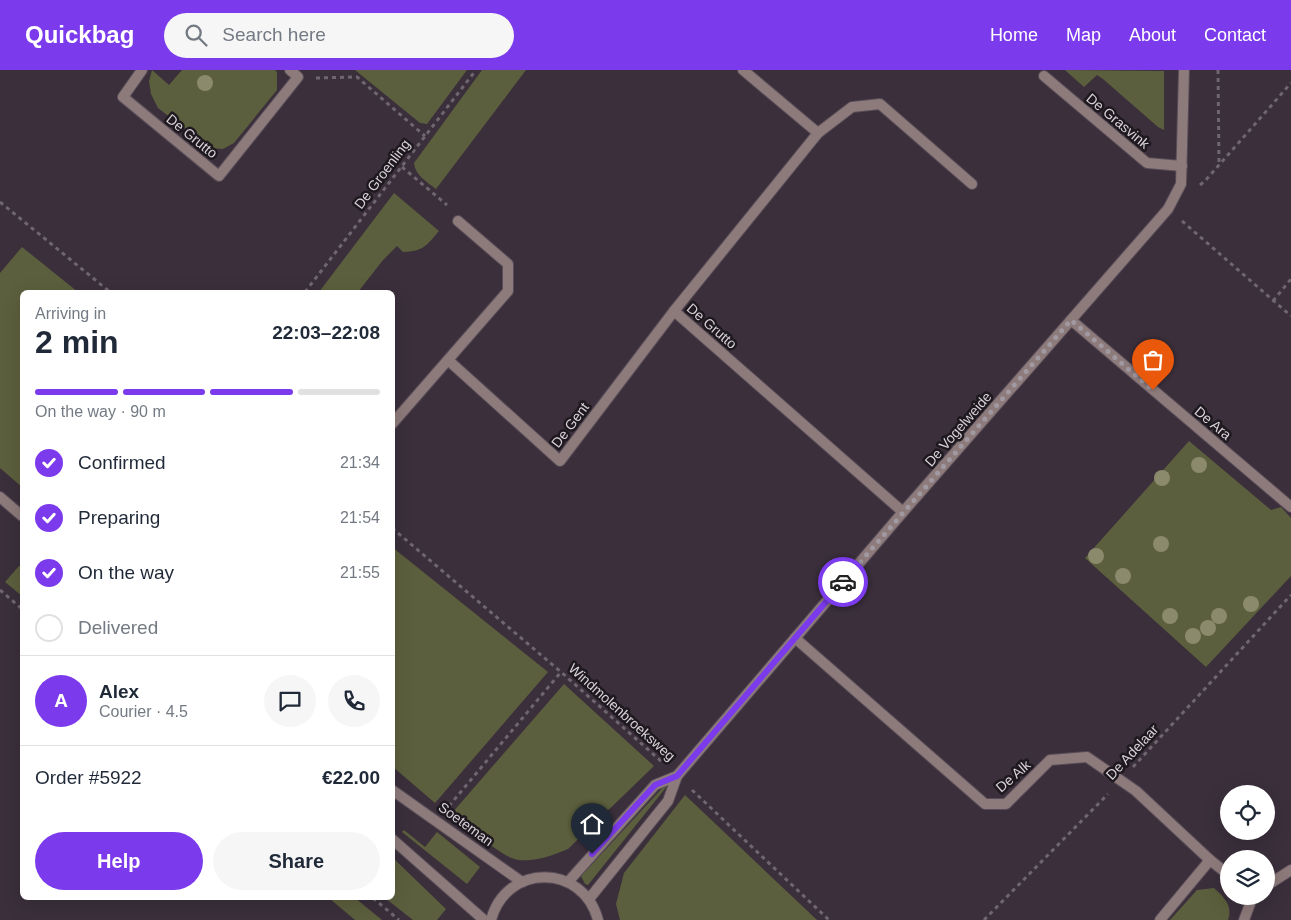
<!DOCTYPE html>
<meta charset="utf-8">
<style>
:root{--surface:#fff;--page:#f6f6f7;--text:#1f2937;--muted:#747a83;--line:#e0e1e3;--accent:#7c3aed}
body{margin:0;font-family:Helvetica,sans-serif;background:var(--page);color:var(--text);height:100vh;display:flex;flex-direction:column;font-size:19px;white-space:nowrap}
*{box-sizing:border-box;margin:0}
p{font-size:16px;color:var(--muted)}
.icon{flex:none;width:28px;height:28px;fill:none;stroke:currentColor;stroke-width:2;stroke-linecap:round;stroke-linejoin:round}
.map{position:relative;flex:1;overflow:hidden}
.details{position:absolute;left:20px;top:220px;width:375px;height:610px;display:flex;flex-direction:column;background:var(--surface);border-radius:8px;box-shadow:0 5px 20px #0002}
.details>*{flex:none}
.buttons{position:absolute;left:1220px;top:715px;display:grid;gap:10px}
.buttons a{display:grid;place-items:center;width:55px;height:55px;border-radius:50%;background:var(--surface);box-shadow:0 5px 20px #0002;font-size:25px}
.pin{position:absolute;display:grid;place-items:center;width:42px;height:42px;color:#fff;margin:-51px -21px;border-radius:50% 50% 50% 0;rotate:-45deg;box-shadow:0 0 5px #0007}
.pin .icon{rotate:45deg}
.courier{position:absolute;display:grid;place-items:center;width:50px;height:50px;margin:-25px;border:4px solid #7c3aed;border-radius:50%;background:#fff;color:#222;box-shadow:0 1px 6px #0007}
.summary em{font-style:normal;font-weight:800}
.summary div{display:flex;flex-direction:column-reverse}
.summary{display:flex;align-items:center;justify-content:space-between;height:85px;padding:0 15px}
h1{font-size:32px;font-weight:800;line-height:38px}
.bar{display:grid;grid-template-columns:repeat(4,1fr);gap:8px 5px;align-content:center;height:60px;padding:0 15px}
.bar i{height:6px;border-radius:4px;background:var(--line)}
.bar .active{background:var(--accent)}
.bar p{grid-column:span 4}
.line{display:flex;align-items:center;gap:12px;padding:0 15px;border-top:1px solid var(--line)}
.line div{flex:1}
.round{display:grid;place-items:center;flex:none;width:52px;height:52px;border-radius:26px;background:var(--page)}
ol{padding:0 15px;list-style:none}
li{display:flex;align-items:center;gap:15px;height:55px}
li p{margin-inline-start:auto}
li .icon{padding:5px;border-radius:50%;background:var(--accent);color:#fff;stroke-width:4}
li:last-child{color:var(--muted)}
li i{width:28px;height:28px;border:2px solid var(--line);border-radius:50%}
.primary-button{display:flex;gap:10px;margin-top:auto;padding:10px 15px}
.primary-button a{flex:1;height:58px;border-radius:30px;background:var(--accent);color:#fff;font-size:20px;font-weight:800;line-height:58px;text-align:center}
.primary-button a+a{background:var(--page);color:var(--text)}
header{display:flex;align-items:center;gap:30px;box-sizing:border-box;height:70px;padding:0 25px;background:var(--accent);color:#fff}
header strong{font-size:24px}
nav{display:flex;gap:28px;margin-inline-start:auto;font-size:18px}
.search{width:350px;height:45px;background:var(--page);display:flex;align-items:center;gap:12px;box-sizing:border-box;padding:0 18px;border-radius:28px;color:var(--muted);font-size:19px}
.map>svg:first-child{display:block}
.green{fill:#5c5f3d}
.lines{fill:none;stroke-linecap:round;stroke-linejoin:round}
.minor-casing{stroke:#574c57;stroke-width:12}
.tertiary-casing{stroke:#574c57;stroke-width:12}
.path{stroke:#6f6670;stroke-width:3;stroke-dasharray:4 4;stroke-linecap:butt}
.minor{stroke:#8d7a7b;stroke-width:10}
.tertiary{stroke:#8d7a7b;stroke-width:10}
.tree{fill:#8b8a6d}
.done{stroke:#a199a2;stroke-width:5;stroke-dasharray:0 9}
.route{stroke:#7c3aed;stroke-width:6}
.labels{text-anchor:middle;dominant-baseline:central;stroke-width:5;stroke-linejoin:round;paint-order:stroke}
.street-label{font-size:14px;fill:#d9d2d9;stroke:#1e191f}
</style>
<header>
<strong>Quickbag</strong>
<div class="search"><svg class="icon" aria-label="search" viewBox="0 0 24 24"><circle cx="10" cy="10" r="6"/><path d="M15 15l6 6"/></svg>Search here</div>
<nav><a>Home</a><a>Map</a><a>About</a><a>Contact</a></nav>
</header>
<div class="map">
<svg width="1291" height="850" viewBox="0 0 1291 850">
<rect width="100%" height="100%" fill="#3a2f3b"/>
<g class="green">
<polygon points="152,0 169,15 182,0 275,0 277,2 277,20 234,73 223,79 210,78 158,38 151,24 149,11"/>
<polygon points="355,0 467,0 427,54 420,53"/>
<path d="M482,0H526L436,119C427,112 415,105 414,93Z"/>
<polygon points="1065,0 1164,1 1164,60 1158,57 1103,9 1097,5 1084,17"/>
<path d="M394,123L439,161C426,176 424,181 403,182L397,176L383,190L358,222H319Z"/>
<polygon points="22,177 78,222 22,222 22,417 0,398 0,203"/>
<polygon points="1189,371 1271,440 1281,437 1291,448 1291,506 1206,597 1085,488"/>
<polygon points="392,477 548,602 435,733 393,697"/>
<polygon points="19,496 22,496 22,526 5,512"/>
<path d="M564,614L654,696L568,779C553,785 536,792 519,790C501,788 467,755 452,743Z"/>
<polygon points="667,713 668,715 588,815 585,814 581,806"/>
<polygon points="685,725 817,850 620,850 616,834 624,803"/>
<polygon points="404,760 425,777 437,762 480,797 467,814 402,762"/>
<polygon points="393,788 446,839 437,850 413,850 385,828 392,828"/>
<path d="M1214,818C1224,827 1233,836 1228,850H1170L1197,820Z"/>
<polygon points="329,828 355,828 382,850 355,850"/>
</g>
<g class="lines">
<defs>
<g id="minor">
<polyline points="142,0 123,27 219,106 298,7 290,0"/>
<polyline points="743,0 818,63"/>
<polyline points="1044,6 1147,93 1182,96"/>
<polyline points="674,241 903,442"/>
<polyline points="1071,250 1291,437"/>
<polyline points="448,290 560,391 674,241 818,63 852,37 880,34 972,114"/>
<polyline points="392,354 508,221 508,194 458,151"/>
<polyline points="795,568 985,734 1006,734 1050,690 1087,687 1136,721 1210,790"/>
<polyline points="568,812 655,715 677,706"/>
<polyline points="1266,816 1291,800"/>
<polyline points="589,829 668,731 677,706 903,442 1168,139 1181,114 1184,0"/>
<polyline points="1160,850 1210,790 1229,805"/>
<polyline points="1244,850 1253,826"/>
</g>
<g id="tertiary">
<polyline points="0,427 22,446"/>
<polyline points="392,720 522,812"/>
<polyline points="392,769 484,850"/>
<path d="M491,850C506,793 583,793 598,850"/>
</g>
</defs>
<use href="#minor" class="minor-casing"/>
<use href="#tertiary" class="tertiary-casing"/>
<g class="path">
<polyline points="1218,0 1219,94"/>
<polyline points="316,8 357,7 425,66"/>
<polyline points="402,97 447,135"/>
<polyline points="1200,115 1205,111 1291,13"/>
<polyline points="0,132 110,222"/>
<polyline points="1182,151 1291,246"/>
<polyline points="305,222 476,0"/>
<polyline points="1273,231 1291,209"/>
<polyline points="392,458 561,602 662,692"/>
<polyline points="0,520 22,539"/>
<polyline points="1133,697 1291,525"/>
<polyline points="692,720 829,850"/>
<polyline points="449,736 561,602"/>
<polyline points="373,828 399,850"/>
<polyline points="984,850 1108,724"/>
</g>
<use href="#minor" class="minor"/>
<use href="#tertiary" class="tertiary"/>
</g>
<g class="tree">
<circle cx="205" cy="13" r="8"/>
<circle cx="1199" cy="395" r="8"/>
<circle cx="1162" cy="408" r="8"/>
<circle cx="1161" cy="474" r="8"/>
<circle cx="1096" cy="486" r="8"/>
<circle cx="1123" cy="506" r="8"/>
<circle cx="1251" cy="534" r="8"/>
<circle cx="1170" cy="546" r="8"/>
<circle cx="1219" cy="546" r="8"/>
<circle cx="1208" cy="558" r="8"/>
<circle cx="1193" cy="566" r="8"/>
</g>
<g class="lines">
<polyline class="done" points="843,512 1071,250 1153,320"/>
<polyline class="route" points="592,784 655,715 677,706 843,512"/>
</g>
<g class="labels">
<g class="street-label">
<text transform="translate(1118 51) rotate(40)">De Grasvink</text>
<text transform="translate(192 66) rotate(39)">De Grutto</text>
<text transform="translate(382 104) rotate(-53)">De Groenling</text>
<text transform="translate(712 256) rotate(41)">De Grutto</text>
<text transform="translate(1213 353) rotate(40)">De Ara</text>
<text transform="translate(570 355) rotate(-53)">De Gent</text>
<text transform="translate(958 359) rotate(-49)">De Vogelweide</text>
<text transform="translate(622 642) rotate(42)">Windmolenbroeksweg</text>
<text transform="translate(1132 682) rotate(-47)">De Adelaar</text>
<text transform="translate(1013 706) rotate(-41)">De Alk</text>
<text transform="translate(466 754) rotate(36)">Soeteman</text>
</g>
</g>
</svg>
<div class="buttons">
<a><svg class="icon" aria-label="locate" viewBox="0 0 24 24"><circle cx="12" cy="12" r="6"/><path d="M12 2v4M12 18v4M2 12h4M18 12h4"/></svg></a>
<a><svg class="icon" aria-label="layers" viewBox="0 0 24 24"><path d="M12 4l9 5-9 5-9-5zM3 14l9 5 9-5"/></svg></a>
</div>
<div class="pin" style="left:1153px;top:320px;background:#ea580c"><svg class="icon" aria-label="bag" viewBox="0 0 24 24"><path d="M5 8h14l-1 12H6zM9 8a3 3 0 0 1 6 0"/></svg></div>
<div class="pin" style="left:592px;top:784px;background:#1f2937"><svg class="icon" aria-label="home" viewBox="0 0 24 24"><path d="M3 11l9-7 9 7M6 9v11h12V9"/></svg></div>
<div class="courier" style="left:843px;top:512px"><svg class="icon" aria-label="car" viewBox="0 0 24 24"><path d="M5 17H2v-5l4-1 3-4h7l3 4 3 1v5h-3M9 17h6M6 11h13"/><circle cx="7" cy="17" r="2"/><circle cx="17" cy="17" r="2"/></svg></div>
<section class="details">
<div class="summary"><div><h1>2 min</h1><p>Arriving in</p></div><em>22:03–22:08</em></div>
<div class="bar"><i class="active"></i><i class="active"></i><i class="active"></i><i></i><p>On the way · 90 m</p></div>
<ol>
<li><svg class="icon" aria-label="check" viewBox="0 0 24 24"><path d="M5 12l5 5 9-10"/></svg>Confirmed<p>21:34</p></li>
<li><svg class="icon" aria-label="check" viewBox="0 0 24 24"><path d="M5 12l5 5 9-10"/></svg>Preparing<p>21:54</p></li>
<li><svg class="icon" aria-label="check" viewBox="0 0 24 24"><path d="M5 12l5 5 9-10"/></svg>On the way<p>21:55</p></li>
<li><i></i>Delivered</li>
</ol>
<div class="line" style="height:90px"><b class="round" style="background:var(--accent);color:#fff">A</b><div><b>Alex</b><p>Courier · 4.5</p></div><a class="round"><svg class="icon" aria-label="chat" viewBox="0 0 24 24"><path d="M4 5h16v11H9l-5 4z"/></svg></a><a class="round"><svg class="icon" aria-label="phone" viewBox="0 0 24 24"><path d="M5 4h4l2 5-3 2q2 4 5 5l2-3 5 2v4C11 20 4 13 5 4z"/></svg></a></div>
<div class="line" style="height:65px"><div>Order #5922</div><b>€22.00</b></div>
<div class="primary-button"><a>Help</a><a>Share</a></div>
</section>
</div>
